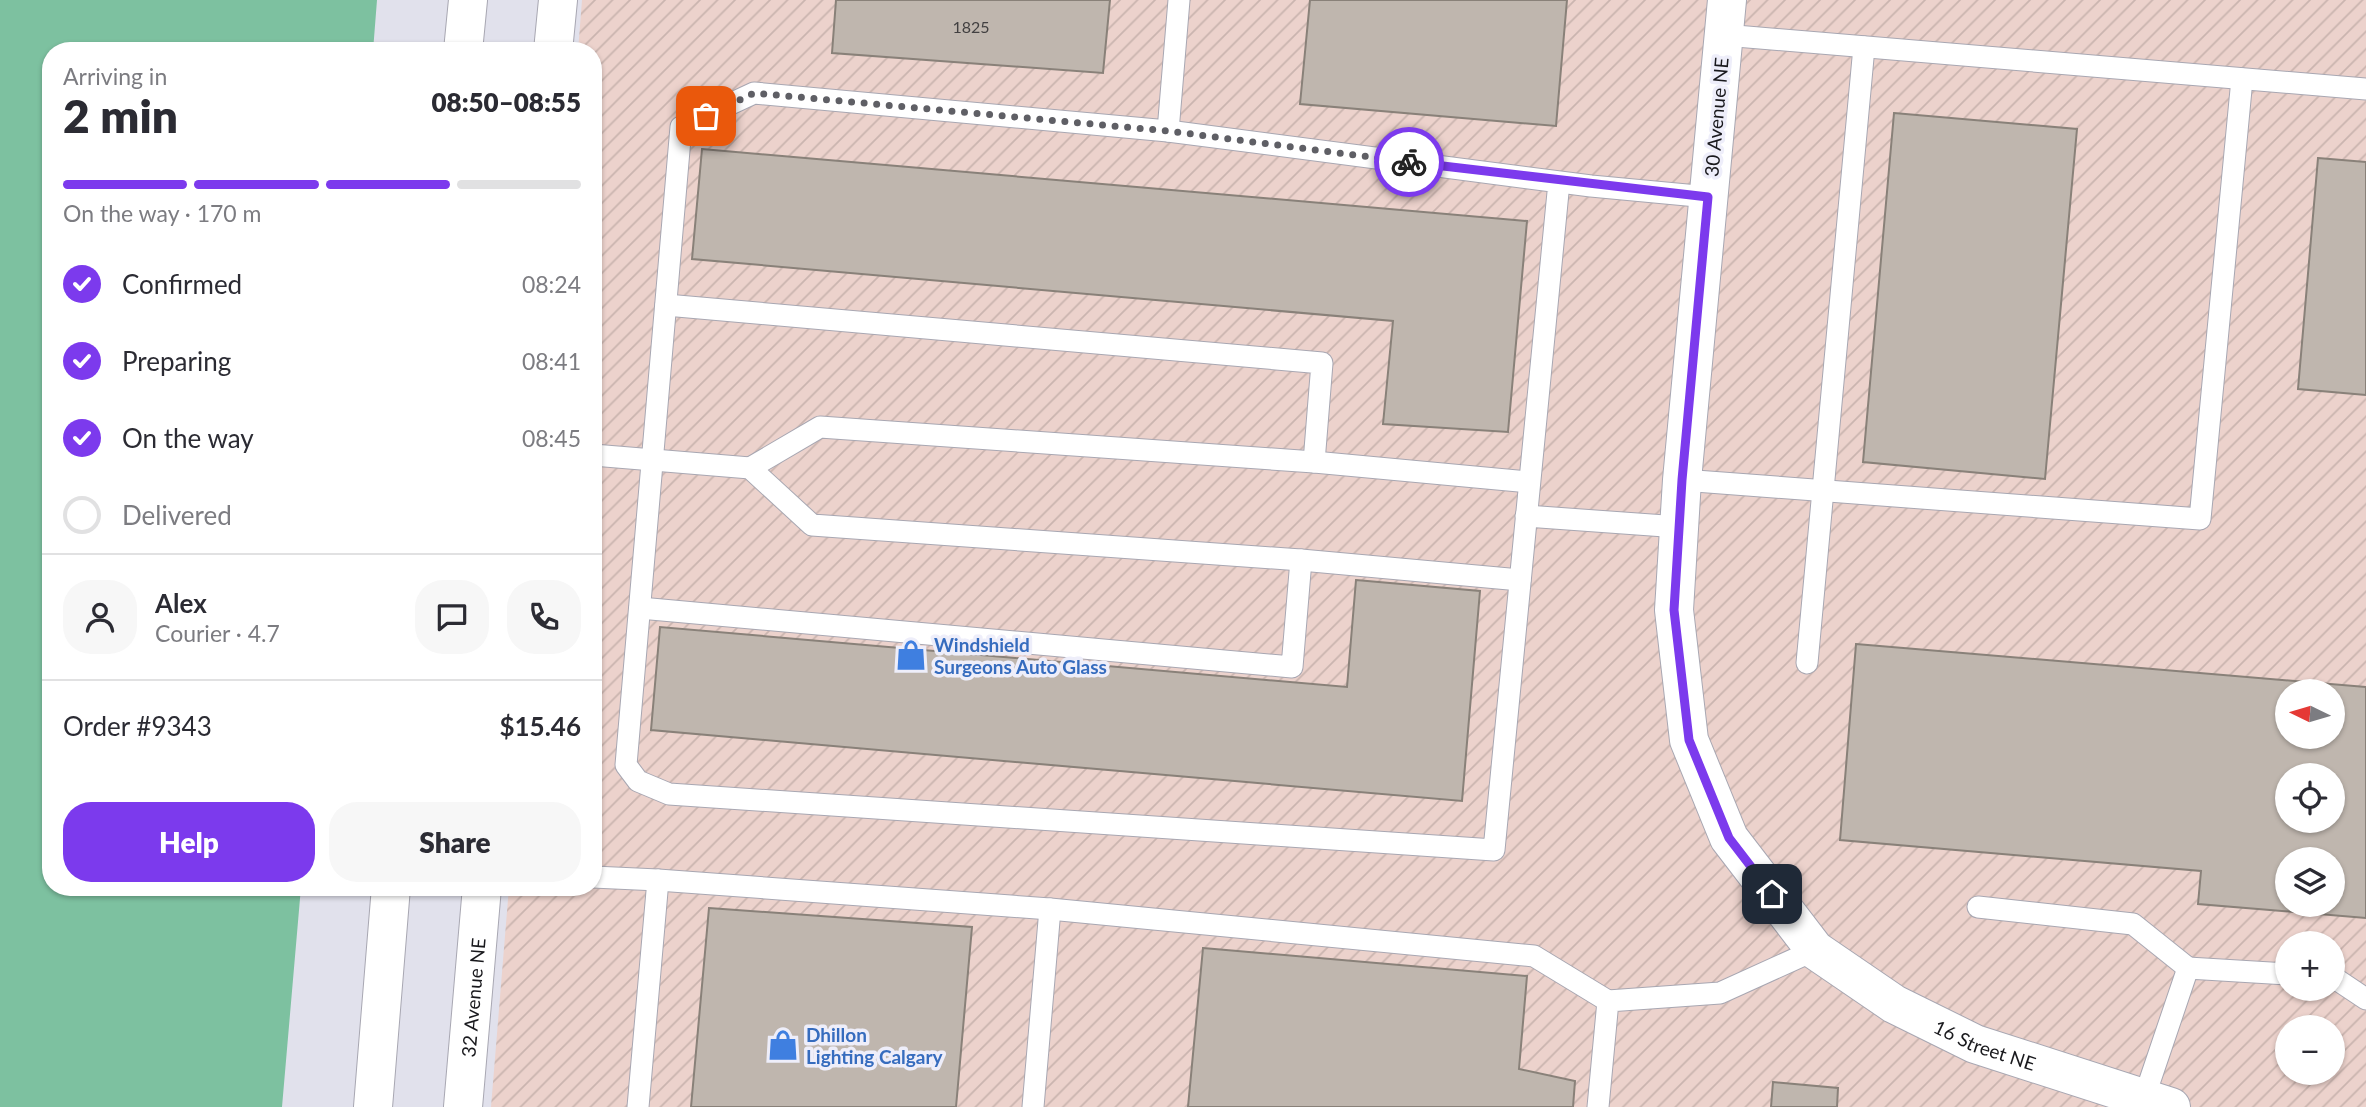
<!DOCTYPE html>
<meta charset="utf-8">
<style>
:root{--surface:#fff;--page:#f7f7f7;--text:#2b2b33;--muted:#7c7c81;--line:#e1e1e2;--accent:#7c3aed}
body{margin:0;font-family:Lato,sans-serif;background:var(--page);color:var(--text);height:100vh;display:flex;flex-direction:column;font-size:26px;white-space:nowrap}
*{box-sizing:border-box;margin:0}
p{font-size:23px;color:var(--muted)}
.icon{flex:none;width:38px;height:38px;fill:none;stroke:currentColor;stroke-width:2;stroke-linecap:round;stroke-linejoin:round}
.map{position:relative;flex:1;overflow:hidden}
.drawer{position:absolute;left:42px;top:42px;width:560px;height:854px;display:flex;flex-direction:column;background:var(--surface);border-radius:28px;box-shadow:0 2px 5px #0004}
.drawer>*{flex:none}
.needle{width:46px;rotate:275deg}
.buttons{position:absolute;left:2275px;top:679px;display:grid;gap:14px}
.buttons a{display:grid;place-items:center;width:70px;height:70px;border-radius:50%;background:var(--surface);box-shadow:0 2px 5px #0004;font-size:35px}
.pin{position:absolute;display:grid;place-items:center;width:60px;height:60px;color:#fff;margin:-30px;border-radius:14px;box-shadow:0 4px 10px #0006}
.courier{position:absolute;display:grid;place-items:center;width:70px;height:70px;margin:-35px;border:5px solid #7c3aed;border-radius:50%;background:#fff;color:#222;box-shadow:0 2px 9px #0007}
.headline em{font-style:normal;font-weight:800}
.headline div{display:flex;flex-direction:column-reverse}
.headline{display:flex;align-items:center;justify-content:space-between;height:119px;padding:0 21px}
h1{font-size:46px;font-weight:800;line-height:52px}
.bar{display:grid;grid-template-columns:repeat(4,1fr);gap:10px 7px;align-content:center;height:84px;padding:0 21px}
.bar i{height:9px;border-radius:5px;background:var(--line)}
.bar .selected{background:var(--accent)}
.bar p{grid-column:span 4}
.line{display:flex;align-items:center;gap:18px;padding:0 21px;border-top:2px solid var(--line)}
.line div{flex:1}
.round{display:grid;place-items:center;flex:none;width:74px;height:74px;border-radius:28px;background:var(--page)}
ol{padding:0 21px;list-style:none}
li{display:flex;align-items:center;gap:21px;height:77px}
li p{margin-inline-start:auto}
li .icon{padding:7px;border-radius:50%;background:var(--accent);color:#fff;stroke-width:4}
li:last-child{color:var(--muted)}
li i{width:38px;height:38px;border:4px solid var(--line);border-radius:50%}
.cta{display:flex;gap:14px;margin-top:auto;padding:14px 21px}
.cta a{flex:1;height:80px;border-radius:28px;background:var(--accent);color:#fff;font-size:28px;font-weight:800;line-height:80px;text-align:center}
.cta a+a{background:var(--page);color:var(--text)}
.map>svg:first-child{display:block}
.industrial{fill:url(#industrial-furrows);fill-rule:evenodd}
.grass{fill:#7dc1a0}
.building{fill:#bfb6ae;stroke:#898179;stroke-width:2;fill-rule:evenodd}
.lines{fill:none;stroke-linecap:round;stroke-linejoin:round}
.lane-casing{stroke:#a8a7b2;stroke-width:23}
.street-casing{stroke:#a8a7b2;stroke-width:40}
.secondary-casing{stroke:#a8a7b2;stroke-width:40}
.lane{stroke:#fff;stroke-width:21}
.street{stroke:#fff;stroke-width:38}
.secondary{stroke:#fff;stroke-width:38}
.done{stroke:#5f5f65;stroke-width:7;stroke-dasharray:0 12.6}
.route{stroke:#7c3aed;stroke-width:9}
.labels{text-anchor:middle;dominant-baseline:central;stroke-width:7;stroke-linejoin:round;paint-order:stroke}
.number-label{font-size:16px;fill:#424041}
.street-label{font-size:19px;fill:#19191d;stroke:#eeeefa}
.shop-label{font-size:19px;font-weight:bold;fill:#366cbe;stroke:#eeeefa;text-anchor:start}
</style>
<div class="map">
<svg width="2366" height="1107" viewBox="0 0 2366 1107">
<defs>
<pattern id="industrial-furrows" width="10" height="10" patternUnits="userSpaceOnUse" patternTransform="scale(1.75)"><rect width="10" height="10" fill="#ecd2cc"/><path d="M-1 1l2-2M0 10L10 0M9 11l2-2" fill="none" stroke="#cab4af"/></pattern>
</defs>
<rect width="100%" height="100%" fill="#e1e1ec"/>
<path class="industrial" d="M582,0H2366V1107H491L509,887H593V51H578ZM2287,691H2333V737H2287ZM2287,775H2333V821H2287ZM2287,859H2333V905H2287ZM2287,943H2333V989H2287ZM2287,1027H2333V1073H2287Z"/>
<polygon class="grass" points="0,0 377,0 373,51 51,51 51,887 301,887 282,1107 0,1107"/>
<g class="building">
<polygon points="836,0 1110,0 1103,73 832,53"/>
<polygon points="1310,0 1567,0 1556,126 1300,104"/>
<polygon points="1894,113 2077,129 2045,479 1863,462"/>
<polygon points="702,149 1527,221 1508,432 1383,424 1393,321 692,259"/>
<polygon points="2318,158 2366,162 2366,395 2298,389"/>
<polygon points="1356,580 1480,591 1462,801 651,730 660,627 1347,687"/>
<path d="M1856,644L2366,687V918L2198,904L2201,871L1840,840ZM2287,691H2333V737H2287ZM2287,775H2333V821H2287ZM2287,859H2333V905H2287Z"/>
<polygon points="709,908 972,927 956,1107 691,1107"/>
<polygon points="1203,948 1527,976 1519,1069 1575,1081 1573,1107 1188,1107"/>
<polygon points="1773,1082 1838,1088 1837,1107 1771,1107"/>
</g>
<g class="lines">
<defs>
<g id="lane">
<polyline points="1724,35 2366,89"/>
<polyline points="1168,131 1179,0"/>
<polyline points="1559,182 1494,850 669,794 638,781 626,765 681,127 754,93 1168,131 1591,186 1708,197"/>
<polyline points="666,305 1322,363 1314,462"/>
<polyline points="593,455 750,468 812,525 1301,560 1520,580"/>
<polyline points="750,468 820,427 1314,462 1529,482"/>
<polyline points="1682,480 2200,519 2242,79"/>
<polyline points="1526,516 1679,527"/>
<polyline points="640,608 1292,667 1301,560"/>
<polyline points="1807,663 1864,47"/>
<polyline points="593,877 658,880 638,1107"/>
<polyline points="658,880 1050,909 1534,956 1608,1001"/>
<polyline points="1978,907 2133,924 2188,968"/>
<polyline points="2333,977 2366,999"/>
<polyline points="2144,1098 2188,968 2287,974"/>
<polyline points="1033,1107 1050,909"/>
<polyline points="1598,1107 1608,1001 1720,993 1815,950"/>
</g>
<g id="street">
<path id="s1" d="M1727,0L1682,480L1674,610L1689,740L1729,838L1815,950L1894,1004L1975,1044L2171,1107"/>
</g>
<g id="secondary">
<polyline points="463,51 468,0"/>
<polyline points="553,51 558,0"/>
<polyline points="373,1107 391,887"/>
<path id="s2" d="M463,1107L482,887"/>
</g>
</defs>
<use href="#lane" class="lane-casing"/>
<use href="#street" class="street-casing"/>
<use href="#secondary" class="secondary-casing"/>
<use href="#lane" class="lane"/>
<use href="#street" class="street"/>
<use href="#secondary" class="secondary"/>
</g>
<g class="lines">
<polyline class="done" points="706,116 754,93 1168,131 1409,162"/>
<polyline class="route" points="1409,162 1708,197 1682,480 1674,610 1689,740 1729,838 1772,894"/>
</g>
<defs>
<symbol id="shop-bare" viewBox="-9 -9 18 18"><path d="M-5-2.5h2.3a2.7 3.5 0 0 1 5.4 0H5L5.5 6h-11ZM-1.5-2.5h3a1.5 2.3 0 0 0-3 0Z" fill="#3f7fe0" stroke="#eeeefa" stroke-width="2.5" paint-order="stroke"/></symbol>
</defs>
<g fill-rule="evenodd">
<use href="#shop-bare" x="889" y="633" width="44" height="44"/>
<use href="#shop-bare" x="761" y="1023" width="44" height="44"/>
</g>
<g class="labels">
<g class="number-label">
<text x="971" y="26">1825</text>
</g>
<g class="street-label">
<text transform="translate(1716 117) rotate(-85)">30 Avenue NE</text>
<text stroke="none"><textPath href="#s2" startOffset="110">32 Avenue NE</textPath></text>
<text stroke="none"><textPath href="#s1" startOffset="1186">16 Street NE</textPath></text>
</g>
<g class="shop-label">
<text x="934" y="644">Windshield<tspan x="934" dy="22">Surgeons Auto Glass</tspan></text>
<text x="806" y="1034">Dhillon<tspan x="806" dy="22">Lighting Calgary</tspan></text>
</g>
</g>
</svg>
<div class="buttons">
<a><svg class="needle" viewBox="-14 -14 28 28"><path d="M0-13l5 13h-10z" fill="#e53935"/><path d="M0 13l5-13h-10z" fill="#7c7c81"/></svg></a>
<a><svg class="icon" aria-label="locate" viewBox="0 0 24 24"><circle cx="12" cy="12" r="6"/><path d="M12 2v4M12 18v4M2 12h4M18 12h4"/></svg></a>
<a><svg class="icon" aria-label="layers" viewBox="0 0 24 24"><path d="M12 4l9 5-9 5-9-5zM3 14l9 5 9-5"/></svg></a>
<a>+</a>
<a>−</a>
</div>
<div class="pin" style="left:706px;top:116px;background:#ea580c"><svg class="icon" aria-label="bag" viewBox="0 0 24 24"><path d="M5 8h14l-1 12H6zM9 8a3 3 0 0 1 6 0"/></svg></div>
<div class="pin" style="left:1772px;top:894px;background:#1f2937"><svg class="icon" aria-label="home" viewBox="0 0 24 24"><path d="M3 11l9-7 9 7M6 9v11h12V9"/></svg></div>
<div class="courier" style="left:1409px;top:162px"><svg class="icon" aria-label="bike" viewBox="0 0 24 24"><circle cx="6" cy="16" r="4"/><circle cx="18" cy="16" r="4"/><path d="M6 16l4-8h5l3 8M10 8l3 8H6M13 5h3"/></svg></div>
<section class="drawer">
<div class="headline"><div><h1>2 min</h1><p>Arriving in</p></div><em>08:50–08:55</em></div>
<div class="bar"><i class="selected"></i><i class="selected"></i><i class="selected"></i><i></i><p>On the way · 170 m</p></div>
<ol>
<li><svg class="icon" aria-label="check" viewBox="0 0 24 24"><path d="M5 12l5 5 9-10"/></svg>Confirmed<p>08:24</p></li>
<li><svg class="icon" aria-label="check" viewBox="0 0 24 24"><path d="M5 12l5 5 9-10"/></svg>Preparing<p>08:41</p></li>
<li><svg class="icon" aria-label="check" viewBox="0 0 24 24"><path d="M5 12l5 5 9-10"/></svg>On the way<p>08:45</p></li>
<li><i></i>Delivered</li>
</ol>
<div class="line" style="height:126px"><a class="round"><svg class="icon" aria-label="person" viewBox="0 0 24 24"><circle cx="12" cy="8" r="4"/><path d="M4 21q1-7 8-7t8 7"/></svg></a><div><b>Alex</b><p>Courier · 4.7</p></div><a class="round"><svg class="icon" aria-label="chat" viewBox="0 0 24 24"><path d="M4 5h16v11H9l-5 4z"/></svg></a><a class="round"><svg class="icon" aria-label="phone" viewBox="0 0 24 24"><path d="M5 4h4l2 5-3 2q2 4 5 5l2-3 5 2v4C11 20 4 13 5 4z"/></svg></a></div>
<div class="line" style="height:91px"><div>Order #9343</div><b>$15.46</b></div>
<div class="cta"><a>Help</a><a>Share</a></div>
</section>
</div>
